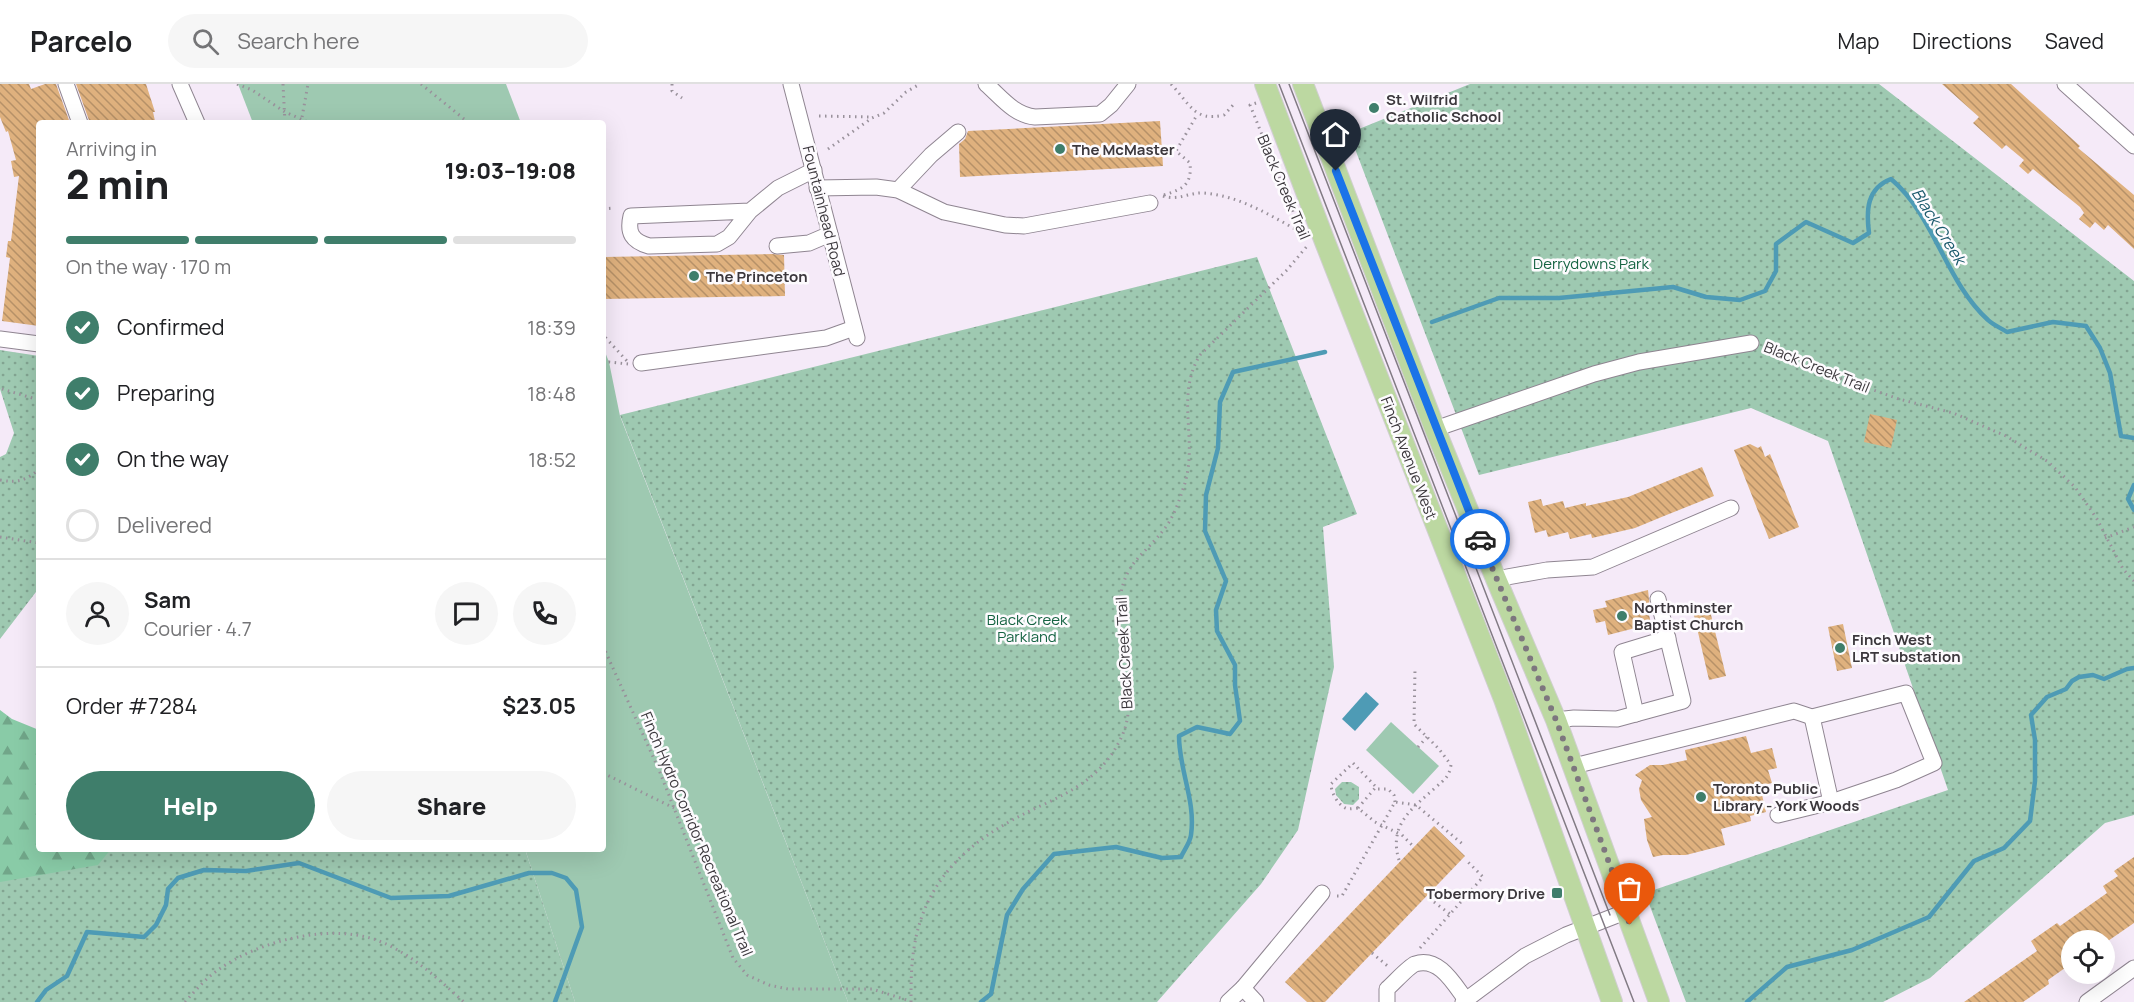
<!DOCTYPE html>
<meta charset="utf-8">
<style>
:root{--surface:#fff;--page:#f6f6f6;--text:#202124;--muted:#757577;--line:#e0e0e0;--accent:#3f7e6b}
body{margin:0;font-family:Manrope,sans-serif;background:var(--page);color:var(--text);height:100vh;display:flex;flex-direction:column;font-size:22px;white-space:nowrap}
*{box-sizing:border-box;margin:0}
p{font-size:20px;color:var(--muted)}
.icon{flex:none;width:33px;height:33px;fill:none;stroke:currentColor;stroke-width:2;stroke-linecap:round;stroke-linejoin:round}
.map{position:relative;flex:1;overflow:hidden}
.sheet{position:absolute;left:36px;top:36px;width:570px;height:732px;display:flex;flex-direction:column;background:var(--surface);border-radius:6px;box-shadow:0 6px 24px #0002}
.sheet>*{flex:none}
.buttons{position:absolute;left:2061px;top:846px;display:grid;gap:12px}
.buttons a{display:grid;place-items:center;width:54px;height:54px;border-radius:50%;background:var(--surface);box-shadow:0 6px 24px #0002;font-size:30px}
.pin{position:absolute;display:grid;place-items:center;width:51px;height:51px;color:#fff;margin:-62px -26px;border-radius:50% 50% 50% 0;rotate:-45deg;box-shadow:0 0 6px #0007}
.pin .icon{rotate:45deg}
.courier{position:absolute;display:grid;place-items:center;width:60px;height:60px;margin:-30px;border:4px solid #1a73e8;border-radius:50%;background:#fff;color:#222;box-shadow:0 2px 8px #0007}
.overview em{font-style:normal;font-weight:800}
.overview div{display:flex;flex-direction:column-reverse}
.overview{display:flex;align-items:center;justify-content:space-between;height:102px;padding:0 30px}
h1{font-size:39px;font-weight:800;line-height:45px}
.bar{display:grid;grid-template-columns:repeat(4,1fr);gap:9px 6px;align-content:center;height:72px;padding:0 30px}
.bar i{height:8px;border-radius:4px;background:var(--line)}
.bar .current{background:var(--accent)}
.bar p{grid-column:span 4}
.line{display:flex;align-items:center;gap:15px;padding:0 30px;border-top:2px solid var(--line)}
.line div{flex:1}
.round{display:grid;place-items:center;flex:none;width:63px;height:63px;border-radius:32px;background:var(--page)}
ol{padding:0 30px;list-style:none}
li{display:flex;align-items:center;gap:18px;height:66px}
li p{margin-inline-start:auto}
li .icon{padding:6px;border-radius:50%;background:var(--accent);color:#fff;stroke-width:4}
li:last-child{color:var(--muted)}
li i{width:33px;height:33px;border:3px solid var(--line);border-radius:50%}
.button{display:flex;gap:12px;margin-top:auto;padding:12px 30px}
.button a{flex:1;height:69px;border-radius:36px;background:var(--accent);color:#fff;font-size:24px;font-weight:800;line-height:69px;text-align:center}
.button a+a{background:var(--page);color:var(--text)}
header{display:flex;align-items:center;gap:36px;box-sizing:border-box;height:84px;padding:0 30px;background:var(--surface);border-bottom:2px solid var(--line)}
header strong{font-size:28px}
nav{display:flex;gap:33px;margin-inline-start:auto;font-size:21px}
.search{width:420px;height:54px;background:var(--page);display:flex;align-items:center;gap:15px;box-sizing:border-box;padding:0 21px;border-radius:33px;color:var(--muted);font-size:22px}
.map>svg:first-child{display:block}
.green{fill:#9ec9b1}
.forest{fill:url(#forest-firs)}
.park{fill:url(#park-dots)}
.water{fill:#4e9bb5}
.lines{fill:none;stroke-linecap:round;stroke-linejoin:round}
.stream{stroke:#4e9bb5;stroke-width:4.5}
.building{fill:url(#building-back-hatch)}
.minor-casing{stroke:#8f8591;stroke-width:17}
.major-casing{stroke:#d0cfd0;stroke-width:22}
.path{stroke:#99919b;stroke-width:3;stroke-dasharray:1.5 4.5;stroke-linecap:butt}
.minor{stroke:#fff;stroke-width:15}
.major{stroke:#bcd8a1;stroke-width:20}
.tram{stroke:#827b84;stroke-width:1.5}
.done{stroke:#7d767e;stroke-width:6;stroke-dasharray:0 10.8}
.route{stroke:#1a73e8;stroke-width:8}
.poi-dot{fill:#3f7e6b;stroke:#fdfbfe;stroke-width:2}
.labels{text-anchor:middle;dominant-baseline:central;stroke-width:5;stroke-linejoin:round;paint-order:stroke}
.poi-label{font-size:15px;font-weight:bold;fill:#3c383d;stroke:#fdfbfe;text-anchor:start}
.street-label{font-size:15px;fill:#3c383d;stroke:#fdfbfe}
.park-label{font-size:15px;fill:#166443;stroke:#fdfbfe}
.water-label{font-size:16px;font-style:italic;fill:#1a596c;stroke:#fdfbfe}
</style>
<header>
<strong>Parcelo</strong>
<div class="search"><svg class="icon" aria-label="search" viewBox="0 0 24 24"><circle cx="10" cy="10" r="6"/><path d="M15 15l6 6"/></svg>Search here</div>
<nav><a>Map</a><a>Directions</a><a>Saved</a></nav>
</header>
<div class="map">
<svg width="2134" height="918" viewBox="0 0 2134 918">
<defs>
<pattern id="forest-firs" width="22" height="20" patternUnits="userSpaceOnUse" patternTransform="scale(1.5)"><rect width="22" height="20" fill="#89cba7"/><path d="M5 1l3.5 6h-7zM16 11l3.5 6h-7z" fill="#71a689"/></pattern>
<pattern id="park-dots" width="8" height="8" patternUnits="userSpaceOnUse" patternTransform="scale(1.5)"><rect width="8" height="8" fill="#9ec9b1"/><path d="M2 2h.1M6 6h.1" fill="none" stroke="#82a491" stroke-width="1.8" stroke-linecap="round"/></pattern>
<pattern id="building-back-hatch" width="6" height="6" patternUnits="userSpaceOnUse" patternTransform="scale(1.5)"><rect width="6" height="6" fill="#dfb17e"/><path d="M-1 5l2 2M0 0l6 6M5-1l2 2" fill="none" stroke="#b69168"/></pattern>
</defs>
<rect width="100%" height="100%" fill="#f5eaf8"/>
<g class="green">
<polygon points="238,0 506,0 521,39 253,39"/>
<polygon points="603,263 609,278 620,332 848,918 575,918 525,765 603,765"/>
<polygon points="1391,638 1439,682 1413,710 1366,666"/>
</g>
<polygon class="forest" points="0,626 12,635 39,646 39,765 161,765 0,818"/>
<g class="park">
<polygon points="1470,0 1879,0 2134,197 2134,731 2105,739 1930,894 1883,918 1686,918 1645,809 1948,706 1828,357 1751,324 1479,391 1349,49"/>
<polygon points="1257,173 1357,430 1323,443 1334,583 1298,746 1261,800 1157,918 848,918 620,331"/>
<polygon points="0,266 39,272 39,504 0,555 0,373 6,370 14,349 0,305"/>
<polygon points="1342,698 1351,698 1359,703 1359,715 1353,721 1344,720 1336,711 1335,705"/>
<polygon points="111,765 525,765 575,918 0,918 0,798 98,781"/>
</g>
<polygon class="water" points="1366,608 1379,620 1355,647 1342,635"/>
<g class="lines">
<g class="stream">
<path d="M1432,238L1499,214H1559L1673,203L1706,213L1740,216L1765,207L1776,187V160L1806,138L1853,159L1869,149C1866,126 1867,104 1891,95C1935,132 1945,197 1988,236C1993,241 2001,244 2007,248L2053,238L2086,242L2100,264L2110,289L2121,352L2134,354"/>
<polyline points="2134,401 2128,415 2134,426"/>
<polyline points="37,918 46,906 67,892 87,848 144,853 156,841 166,821 168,805 178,794 204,786 246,787 299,779 391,814 449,812 529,789 552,789 566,794 576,806 582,843 555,918"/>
<path d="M981,918L991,910L1007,831L1023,805L1054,770L1116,763L1162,774L1181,773C1184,766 1190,759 1191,751C1196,717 1179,686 1179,652L1197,643L1230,650L1240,637L1235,601V581L1217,547L1216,526L1226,497L1205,447L1206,411L1218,364L1220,318L1233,288L1325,268"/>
<polyline points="1747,918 1787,883 1852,866 1929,833 1974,777 2004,764 2030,737 2035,697 2035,656 2031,631 2047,613 2066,605 2072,597 2079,593 2093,591 2104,595 2127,585 2134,584"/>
</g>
</g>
<g class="building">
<polygon points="0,0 29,0 31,5 45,0 56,0 70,39 39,39 39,242 2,237 10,174 6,173 8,157 11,157 19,92 14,93 11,77 16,76 8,47 6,48 0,33"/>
<polygon points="76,0 146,0 155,28 153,28 155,37 146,39 90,39"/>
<polygon points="1942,0 2011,0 2080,62 2078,64 2134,111 2134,165 2108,141 2104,146 2095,138 2090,144 2079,135 2084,129 2080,123 2033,85 2028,90 2019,82 2024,76 2006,61 2002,65 1973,39 1979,33"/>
<polygon points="1160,37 1163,82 960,93 959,60 965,55 968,47"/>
<polygon points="772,170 784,171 785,212 603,215 603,173"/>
<polygon points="1870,330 1897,336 1891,364 1864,358"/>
<polygon points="1750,360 1758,364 1761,362 1765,373 1770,370 1799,443 1769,455 1734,366"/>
<polygon points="1702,383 1714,412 1664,432 1635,444 1592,454 1591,450 1570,455 1568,448 1548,453 1546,446 1535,449 1528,418 1541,415 1543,422 1563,417 1565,424 1586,419 1586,422 1628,413"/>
<polygon points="1648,506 1650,525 1648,526 1651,540 1608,551 1605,537 1596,539 1593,526 1607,523 1605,517"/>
<polygon points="1710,527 1726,592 1709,596 1694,531"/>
<polygon points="1843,540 1852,584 1837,587 1828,543"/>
<polygon points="1746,652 1751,669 1772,664 1777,684 1768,686 1772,699 1760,702 1766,728 1750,732 1751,737 1721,745 1725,761 1686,771 1663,771 1653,773 1647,756 1644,735 1652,733 1641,716 1639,705 1642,696 1635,691 1650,681 1663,681 1687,676 1685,666"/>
<polygon points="1434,742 1465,772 1325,918 1307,918 1285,898"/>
<polygon points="2134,773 2134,839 2105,859 2104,856 2072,856 2072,879 2048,896 2049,900 2023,918 1964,918 2037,867 2031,857 2057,839 2060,842 2107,809 2103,802 2118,792 2114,787"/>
</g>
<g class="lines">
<defs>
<g id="minor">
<polyline points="66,0 80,39"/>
<polyline points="180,0 197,39"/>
<polyline points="791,0 857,254"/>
<path d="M986,0C1001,13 1014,31 1035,33L1100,30L1111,21L1128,0"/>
<polyline points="2065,0 2134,62"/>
<polyline points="817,104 876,103 898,106 944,128 1005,141 1024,142 1150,119"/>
<polyline points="898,106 931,71 958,48"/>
<path d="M750,127L729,153L717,160L649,162C632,157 627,149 631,132L750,127L778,104L814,86"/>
<polyline points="777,162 809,159 830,150"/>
<polyline points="0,255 39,260"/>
<polyline points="641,279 826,254 854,244"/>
<polyline points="1435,345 1594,290 1639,278 1751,259"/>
<polyline points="1496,495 1547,486 1593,483 1731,424"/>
<polyline points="1636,630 1622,568 1668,554"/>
<polyline points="1556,636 1574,634 1617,635 1683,617 1658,515"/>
<polyline points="1574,682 1794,627 1812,633 1906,609 1934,679 1896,696 1831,718"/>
<polyline points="1778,731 1831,718 1812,633"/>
<polyline points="1243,904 1322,809"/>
<polyline points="1228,918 1243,904 1256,918"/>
<path d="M1387,918V905C1394,899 1408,883 1415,880C1439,872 1454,900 1466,916"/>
<polyline points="1463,918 1525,872 1566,851 1625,828"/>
<polyline points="2087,918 2134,884"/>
</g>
<g id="major">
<polyline points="1265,0 1325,158 1504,615 1612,918"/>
<polyline points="1303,0 1435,345 1496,495 1556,636 1659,918"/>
</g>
</defs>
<use href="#minor" class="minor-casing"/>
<use href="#major" class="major-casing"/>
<g class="path">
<polyline points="237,0 252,6 285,28 310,39"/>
<polyline points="283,0 285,39"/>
<polyline points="421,0 469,39"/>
<polyline points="672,0 672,7 682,14"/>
<path d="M1171,0C1190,20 1194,38 1224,31L1234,20"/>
<polyline points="1256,19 1250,21 1298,140"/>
<polyline points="819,32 870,33"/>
<polyline points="301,39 308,0"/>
<polyline points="828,65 872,34 884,29 906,8 920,0"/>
<path d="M1164,111C1183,105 1192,101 1190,79L1176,67L1197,31"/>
<path d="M1163,112C1179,117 1189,108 1204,109C1241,112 1273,133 1304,150"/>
<polyline points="603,125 614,124"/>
<polyline points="603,248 605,253 627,277"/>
<polyline points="1764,260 1800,274 1831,291 1899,315 1953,329 2006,352 2047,377 2075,403 2097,435 2123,485 2134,497"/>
<polyline points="603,280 609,278 628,280"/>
<polyline points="2,305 39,316"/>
<polyline points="39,366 37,371 39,377"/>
<path d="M0,396C17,399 26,397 39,385"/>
<polyline points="0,453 39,459"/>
<polyline points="2105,454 2134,443"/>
<polyline points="603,562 659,686 733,874 747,891 769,901 788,905 872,905 910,917"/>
<polyline points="1418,663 1427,653"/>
<polyline points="603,689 674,724"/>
<path d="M1395,718L1394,711L1388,705H1378L1353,679L1331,700C1331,709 1339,723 1348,725C1349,725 1358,724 1358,724L1375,738L1402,751L1413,762"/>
<polyline points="1358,724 1376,703"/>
<path d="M1399,776C1388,740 1413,724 1436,703C1445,695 1449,693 1451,681L1439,665L1414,640L1415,585"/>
<polyline points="1337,812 1342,812 1395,718 1416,721 1465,762"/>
<polyline points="1434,818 1450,830"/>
<polyline points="1420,864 1483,793 1466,776"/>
<polyline points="1372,869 1390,884"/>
<path d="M185,918C195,907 205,895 218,886C258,857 331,838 379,857C412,870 438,895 464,918"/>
<path d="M911,918C911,900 911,882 914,864C925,792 974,753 1036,724C1073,707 1103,692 1121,654C1142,612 1113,558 1120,515C1125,477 1145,471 1165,444C1175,431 1180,414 1185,399C1198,354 1175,312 1200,271L1287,186L1308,161"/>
</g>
<use href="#minor" class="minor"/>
<use href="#major" class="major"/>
<g class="tram">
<polyline points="1279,0 1634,918"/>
<polyline points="1289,0 1610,831"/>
</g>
</g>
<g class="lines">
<polyline class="done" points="1480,455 1556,636 1617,800 1630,841"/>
<polyline class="route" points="1336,87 1480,455"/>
</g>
<g class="poi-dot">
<circle cx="1374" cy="24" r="6"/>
<circle cx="1060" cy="65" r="6"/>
<circle cx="694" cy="192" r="6"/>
<circle cx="1622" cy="532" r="6"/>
<circle cx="1840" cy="564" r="6"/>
<circle cx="1701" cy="713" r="6"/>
<rect x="1551" y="803" width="12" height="12" rx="3"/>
</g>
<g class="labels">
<g class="poi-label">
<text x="1386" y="15">St. Wilfrid<tspan x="1386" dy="17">Catholic School</tspan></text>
<text x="1072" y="65">The McMaster</text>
<text x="706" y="192">The Princeton</text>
<text x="1634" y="523">Northminster<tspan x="1634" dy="17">Baptist Church</tspan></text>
<text x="1852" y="555">Finch West<tspan x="1852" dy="17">LRT substation</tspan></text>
<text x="1713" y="704">Toronto Public<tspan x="1713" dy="17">Library - York Woods</tspan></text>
<text x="1545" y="809" text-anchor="end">Tobermory Drive</text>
</g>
<g class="street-label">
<text transform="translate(1284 103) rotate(67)">Black Creek Trail</text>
<text transform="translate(824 127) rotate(76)">Fountainhead Road</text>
<text transform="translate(1817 283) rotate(22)">Black Creek Trail</text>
<text transform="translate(1409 374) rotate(69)">Finch Avenue West</text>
<text transform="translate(1124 569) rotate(-93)">Black Creek Trail</text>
<text transform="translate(697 750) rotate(67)">Finch Hydro Corridor Recreational Trail</text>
</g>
<g class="park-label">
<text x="1591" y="179">Derrydowns Park</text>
<text x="1027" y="535">Black Creek<tspan x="1027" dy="17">Parkland</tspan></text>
</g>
<g class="water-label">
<text transform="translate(1939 142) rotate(58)">Black Creek</text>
</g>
</g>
</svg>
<div class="buttons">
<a><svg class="icon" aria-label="locate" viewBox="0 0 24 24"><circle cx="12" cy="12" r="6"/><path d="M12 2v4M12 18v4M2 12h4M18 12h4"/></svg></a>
</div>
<div class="pin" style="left:1630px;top:841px;background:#ea580c"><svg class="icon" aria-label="bag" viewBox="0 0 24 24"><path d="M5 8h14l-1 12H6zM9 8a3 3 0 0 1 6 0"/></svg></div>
<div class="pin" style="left:1336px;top:87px;background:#1f2937"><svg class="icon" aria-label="home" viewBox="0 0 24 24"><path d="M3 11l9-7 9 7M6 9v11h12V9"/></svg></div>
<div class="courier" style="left:1480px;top:455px"><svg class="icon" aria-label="car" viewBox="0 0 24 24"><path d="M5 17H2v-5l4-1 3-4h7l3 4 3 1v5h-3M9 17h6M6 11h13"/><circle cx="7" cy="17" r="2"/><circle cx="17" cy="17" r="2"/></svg></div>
<section class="sheet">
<div class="overview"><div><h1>2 min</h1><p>Arriving in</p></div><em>19:03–19:08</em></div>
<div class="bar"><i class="current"></i><i class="current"></i><i class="current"></i><i></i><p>On the way · 170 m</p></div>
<ol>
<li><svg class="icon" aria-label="check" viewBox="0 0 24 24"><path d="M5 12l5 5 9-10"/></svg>Confirmed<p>18:39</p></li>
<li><svg class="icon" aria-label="check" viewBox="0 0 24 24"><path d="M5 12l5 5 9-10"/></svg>Preparing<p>18:48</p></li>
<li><svg class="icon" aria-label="check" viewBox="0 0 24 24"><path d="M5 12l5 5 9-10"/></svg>On the way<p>18:52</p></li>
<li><i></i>Delivered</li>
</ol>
<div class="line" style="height:108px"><a class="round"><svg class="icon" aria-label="person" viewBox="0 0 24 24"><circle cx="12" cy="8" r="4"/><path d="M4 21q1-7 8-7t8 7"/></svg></a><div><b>Sam</b><p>Courier · 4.7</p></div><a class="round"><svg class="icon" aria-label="chat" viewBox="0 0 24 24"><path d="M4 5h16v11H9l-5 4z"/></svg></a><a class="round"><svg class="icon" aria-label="phone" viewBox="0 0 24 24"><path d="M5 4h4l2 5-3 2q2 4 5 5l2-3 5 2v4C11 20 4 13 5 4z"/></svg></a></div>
<div class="line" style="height:78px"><div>Order #7284</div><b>$23.05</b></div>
<div class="button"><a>Help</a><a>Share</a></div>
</section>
</div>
